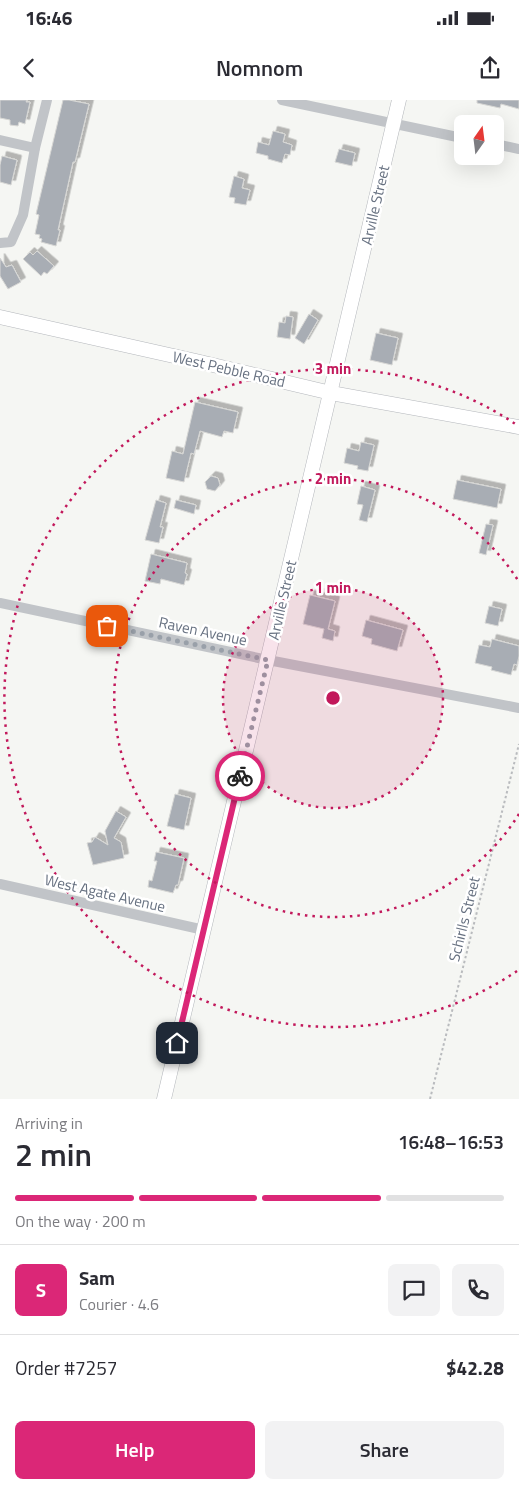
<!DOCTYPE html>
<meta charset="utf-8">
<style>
:root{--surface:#fff;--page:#f2f2f3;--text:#2b2b33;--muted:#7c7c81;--line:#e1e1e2;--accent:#db2777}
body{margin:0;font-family:"Titillium Web",sans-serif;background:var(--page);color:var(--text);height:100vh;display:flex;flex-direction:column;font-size:19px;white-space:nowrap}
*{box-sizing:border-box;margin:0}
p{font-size:16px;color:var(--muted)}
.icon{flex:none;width:28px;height:28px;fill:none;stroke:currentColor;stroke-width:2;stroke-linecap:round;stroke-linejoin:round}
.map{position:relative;height:999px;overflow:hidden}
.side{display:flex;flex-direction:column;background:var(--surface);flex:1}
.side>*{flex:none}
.needle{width:32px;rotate:14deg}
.tools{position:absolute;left:454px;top:15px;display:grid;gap:10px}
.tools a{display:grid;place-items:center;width:50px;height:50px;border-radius:8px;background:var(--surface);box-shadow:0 5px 20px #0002;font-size:25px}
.pin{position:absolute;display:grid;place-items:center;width:42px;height:42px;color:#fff;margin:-21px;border-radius:10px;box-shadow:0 2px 8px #0006}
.courier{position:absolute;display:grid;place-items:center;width:50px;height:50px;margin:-25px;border:4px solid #db2777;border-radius:50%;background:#fff;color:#222;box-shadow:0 1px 6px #0007}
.headline em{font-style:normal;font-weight:600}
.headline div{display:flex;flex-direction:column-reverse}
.headline{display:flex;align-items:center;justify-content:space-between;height:85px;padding:0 15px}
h1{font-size:32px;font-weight:600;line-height:38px}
.bar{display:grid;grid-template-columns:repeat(4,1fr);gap:8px 5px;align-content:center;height:60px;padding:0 15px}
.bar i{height:6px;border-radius:4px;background:var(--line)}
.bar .current{background:var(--accent)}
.bar p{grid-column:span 4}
.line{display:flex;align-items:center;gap:12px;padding:0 15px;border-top:1px solid var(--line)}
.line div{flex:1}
.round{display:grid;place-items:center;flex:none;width:52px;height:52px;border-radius:8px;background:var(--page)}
.button{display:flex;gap:10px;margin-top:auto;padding:10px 15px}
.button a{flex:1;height:58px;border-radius:8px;background:var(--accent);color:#fff;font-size:20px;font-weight:600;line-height:58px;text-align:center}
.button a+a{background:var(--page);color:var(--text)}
.status{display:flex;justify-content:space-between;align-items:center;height:35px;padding:0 25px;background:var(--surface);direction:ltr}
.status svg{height:14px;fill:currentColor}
header{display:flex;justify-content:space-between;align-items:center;height:65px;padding:0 15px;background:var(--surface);font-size:22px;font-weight:600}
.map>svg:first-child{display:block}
.building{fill:#a8adb4;stroke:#d7d7d5;filter:url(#shadow)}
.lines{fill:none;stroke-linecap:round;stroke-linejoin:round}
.secondary-casing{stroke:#b4b7bc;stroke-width:15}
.path{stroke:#b9bbbe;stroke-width:2;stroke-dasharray:2.5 2.5;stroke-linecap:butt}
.street{stroke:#c1c4c8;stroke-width:10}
.secondary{stroke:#fff;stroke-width:14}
.done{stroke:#99a0a9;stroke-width:5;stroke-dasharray:0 9}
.route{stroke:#db2777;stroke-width:6}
.ring{fill:none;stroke:#c2185b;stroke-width:2.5;stroke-dasharray:2.5 5}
.labels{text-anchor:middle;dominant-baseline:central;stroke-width:5;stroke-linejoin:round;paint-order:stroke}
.street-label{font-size:15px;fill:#677181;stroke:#fff}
.centre{fill:#c2185b;stroke:#fff;stroke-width:2.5}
.ring-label{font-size:15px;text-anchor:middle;font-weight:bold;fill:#c2185b;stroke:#fff;stroke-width:5;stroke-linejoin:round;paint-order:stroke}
</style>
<div class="status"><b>16:46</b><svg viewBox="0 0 49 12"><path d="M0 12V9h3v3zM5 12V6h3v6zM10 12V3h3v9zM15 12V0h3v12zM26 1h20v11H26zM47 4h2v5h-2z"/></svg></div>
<header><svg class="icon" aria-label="back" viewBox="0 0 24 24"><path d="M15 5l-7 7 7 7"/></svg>Nomnom<svg class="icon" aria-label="share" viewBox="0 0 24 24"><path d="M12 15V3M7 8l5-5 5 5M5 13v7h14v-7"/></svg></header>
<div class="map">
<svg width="519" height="999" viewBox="0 0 519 999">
<defs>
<filter id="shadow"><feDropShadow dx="4.5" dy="-4.5" stdDeviation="0" flood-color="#0004"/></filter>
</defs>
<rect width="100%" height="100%" fill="#f5f6f3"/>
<g class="building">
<polygon points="0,0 27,0 26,2 30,2 25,24 19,22 18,26 10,25 10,20 0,18"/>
<polygon points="63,0 69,0 89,4 75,62 73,62 58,130 60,130 56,146 41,142 42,139 39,138 40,135 35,134 39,115 36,114"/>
<polygon points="477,0 519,0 519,9 501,4 500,8 477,3"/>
<polygon points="273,31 285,34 283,42 292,45 290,55 285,54 282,63 268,59 268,56 256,53 258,42 269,45"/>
<polygon points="339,49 355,53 352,66 335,62"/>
<polygon points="2,56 17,60 11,85 0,82 0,65"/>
<polygon points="234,76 244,79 242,88 250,90 246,105 234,103 235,98 229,97"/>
<polygon points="37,151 54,166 47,174 44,172 41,176 23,159 30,152 33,155"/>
<polygon points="0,158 6,167 12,165 21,182 8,189 0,176"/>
<polygon points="309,214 318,220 304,244 295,238"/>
<polygon points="286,216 293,217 290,239 277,237 279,222 285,223"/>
<polygon points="376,233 398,238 392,265 370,260"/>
<polygon points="195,302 238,312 233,333 224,331 222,337 200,331 194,354 191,353 184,382 166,378 172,351 183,354"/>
<polygon points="361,342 374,345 368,371 357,369 358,366 344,363 347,348 359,351"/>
<polygon points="211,376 218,378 220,385 215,391 207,389 205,382"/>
<polygon points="457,380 501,389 497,408 453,399"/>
<polygon points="361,386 375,390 367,422 359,420 363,405 357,404"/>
<polygon points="156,400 166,403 160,427 163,427 159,443 145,440"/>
<polygon points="176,400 196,405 194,414 174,408"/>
<polygon points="486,424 493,425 486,455 479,453"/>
<polygon points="151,454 187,463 185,473 187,474 184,485 161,479 160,484 145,481"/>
<polygon points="310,495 335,501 328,529 335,531 333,541 322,538 324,529 303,524"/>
<polygon points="489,506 502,509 498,526 485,523"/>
<polygon points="366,520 403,530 397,551 371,544 372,539 362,536"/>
<polygon points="492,539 519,546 519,556 517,565 514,564 511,575 491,570 492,567 475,563 479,545 490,547"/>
<polygon points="175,694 191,698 184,730 167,726"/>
<polygon points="116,711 126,717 114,738 121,742 124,758 93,765 87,743 92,742 95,737 108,745 105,731"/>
<polygon points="156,752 184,758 178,785 176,785 173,793 148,787 149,780 152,781 157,761 154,761"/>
</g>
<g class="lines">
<defs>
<g id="secondary">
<polyline points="0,217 196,261 331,293 519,327"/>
<polyline points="164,999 399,0"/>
</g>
</defs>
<use href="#secondary" class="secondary-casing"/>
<polyline class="path" points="430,999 519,644"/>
<g class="street">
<polyline points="282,0 462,38"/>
<polyline points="0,40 35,48"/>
<polyline points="495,44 519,49"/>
<polyline points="0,143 11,142 23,115 35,48 47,0"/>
<polyline points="0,503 268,560 519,608"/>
<polyline points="0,784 204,830"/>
</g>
<use href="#secondary" class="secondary"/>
</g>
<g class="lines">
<polyline class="done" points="107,526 268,560 240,676"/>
<polyline class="route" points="177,943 240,676"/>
</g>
<circle cx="333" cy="598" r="110" fill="#c2185b" fill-opacity=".12"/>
<g class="ring">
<circle cx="333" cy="598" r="110"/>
<path d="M519 714A219 219 0 1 1 519 482"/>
<path d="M517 871A329 329 0 1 1 517 325"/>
</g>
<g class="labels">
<g class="street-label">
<text transform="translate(375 105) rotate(-77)">Arville Street</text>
<text transform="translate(229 269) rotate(13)">West Pebble Road</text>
<text transform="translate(282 500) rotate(-77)">Arville Street</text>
<text transform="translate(203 531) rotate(12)">Raven Avenue</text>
<text transform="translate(105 793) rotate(13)">West Agate Avenue</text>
<text transform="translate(464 819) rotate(-76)">Schirlls Street</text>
</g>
</g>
<circle cx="333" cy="598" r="8" class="centre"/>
<g class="ring-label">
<text x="333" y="274">3 min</text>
<text x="333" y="384">2 min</text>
<text x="333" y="493">1 min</text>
</g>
</svg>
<div class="tools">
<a><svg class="needle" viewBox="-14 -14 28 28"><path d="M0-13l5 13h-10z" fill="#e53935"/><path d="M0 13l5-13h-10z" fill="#7c7c81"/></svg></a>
</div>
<div class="pin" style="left:107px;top:526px;background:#ea580c"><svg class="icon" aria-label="bag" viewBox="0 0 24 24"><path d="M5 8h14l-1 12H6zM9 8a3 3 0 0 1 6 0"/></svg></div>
<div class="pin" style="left:177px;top:943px;background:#1f2937"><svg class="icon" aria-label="home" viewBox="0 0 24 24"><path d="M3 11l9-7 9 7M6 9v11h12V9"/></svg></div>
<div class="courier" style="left:240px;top:676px"><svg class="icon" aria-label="bike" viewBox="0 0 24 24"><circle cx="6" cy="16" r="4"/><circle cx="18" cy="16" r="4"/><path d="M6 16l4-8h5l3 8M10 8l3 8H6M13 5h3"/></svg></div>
</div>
<section class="side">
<div class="headline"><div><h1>2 min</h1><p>Arriving in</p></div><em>16:48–16:53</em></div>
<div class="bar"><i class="current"></i><i class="current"></i><i class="current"></i><i></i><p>On the way · 200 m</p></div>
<div class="line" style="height:90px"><b class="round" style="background:var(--accent);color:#fff">S</b><div><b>Sam</b><p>Courier · 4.6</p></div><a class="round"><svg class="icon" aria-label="chat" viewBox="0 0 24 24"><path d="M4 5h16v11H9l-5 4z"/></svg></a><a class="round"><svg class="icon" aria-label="phone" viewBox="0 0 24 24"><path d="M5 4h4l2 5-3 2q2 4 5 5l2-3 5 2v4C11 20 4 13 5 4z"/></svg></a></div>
<div class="line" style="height:65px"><div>Order #7257</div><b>$42.28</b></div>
<div class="button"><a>Help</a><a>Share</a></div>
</section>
